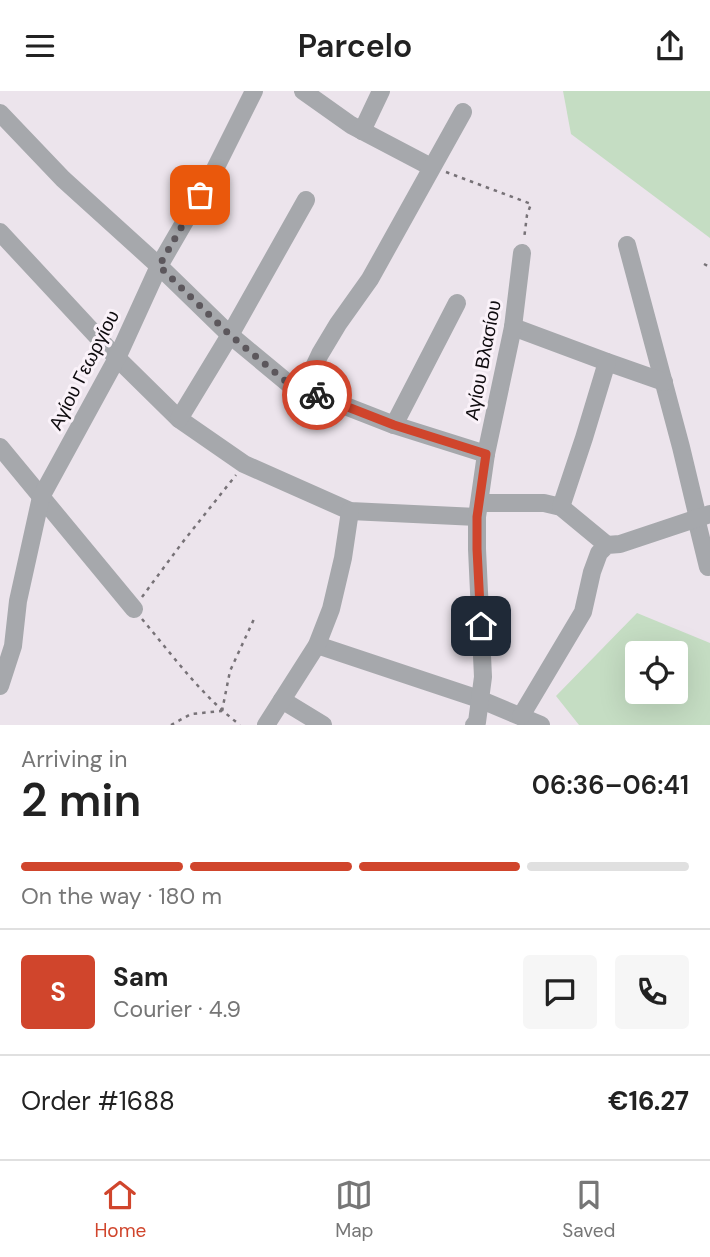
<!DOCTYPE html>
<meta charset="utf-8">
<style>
:root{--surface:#fff;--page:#f6f6f6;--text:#222;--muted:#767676;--line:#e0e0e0;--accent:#d0452c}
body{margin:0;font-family:"DM Sans",sans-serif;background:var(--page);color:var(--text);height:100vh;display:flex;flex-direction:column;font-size:26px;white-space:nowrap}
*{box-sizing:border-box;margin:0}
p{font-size:23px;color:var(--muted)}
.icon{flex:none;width:38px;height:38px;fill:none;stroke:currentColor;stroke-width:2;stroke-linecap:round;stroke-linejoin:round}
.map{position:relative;height:634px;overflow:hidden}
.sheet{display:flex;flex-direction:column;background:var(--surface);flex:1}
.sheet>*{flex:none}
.buttons{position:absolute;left:625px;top:550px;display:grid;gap:14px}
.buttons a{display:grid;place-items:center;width:63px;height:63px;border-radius:7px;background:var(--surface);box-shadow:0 7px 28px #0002;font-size:35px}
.pin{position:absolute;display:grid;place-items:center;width:60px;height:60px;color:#fff;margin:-30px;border-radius:14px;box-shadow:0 4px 10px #0006}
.courier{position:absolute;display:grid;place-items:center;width:70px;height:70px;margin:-35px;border:5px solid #d0452c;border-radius:50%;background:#fff;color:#222;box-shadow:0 2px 9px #0007}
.summary em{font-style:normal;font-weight:600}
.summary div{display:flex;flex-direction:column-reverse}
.summary{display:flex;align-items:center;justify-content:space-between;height:119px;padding:0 21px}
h1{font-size:46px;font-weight:600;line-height:52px}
.bar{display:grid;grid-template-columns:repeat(4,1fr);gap:10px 7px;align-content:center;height:84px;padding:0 21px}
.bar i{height:9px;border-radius:5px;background:var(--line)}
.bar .current{background:var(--accent)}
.bar p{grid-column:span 4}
.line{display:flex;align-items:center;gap:18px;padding:0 21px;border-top:2px solid var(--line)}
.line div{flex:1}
.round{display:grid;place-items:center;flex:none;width:74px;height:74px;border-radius:7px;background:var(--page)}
header{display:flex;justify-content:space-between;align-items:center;height:91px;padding:0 21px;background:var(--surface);font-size:32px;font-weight:600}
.menu{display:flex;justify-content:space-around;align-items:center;height:98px;border-top:2px solid var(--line);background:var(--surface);font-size:19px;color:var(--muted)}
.menu a{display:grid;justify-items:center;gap:4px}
.menu .current{color:var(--accent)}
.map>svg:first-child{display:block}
.green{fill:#c5ddc3;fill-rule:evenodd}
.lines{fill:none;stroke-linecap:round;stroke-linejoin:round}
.path{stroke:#777277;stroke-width:2.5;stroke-dasharray:3.5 5;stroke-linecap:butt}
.minor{stroke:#a6a8ac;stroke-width:18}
.done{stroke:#5c575c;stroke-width:7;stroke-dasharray:0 12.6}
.route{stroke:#d0452c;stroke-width:9}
.labels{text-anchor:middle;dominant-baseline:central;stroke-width:6;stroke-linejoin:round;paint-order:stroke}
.street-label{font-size:19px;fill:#0e0b0e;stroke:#faf2f9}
</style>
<header><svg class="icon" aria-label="menu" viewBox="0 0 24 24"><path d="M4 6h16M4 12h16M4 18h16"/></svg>Parcelo<svg class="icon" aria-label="share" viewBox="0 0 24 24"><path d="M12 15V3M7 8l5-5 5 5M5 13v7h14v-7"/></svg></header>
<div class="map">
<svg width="710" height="634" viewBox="0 0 710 634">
<rect width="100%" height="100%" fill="#ece4ec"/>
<g class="green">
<polygon points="563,0 710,0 710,147 571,43"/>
<path d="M637,522L710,552V634H579L556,605ZM637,562H676V600H637Z"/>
</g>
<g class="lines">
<g class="path">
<polyline points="446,81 531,113 527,124 524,148"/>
<polyline points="704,173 710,176"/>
<polyline points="142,506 182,452 236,384"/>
<path d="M142,528C173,565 202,605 240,634"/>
<polyline points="222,620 230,580 254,528"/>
<polyline points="171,634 191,623 222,620"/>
</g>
<g class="minor">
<polyline points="303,0 351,34 431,76"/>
<polyline points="0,22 63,88 159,175 230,244 289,293 394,334 486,363"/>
<polyline points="362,40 381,0"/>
<polyline points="0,141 117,267 179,328 244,373 350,420 477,426"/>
<polyline points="627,154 681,356 698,427"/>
<polyline points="513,236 607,271 664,291"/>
<polyline points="303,299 320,263 338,233 370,188 463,21"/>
<polyline points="179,328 230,244 306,109"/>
<polyline points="394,334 457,212"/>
<polyline points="0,356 134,518"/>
<polyline points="480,412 544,412 561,416 607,454"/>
<polyline points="561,416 584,347 607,271"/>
<polyline points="696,427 708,476"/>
<polyline points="317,554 479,608 541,634"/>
<polyline points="0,595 13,555 18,510 41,406 117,267 159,175 214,80 254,0"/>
<polyline points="282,609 323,634"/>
<polyline points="521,625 583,521 592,481 599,462 607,454 620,453 710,423"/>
<polyline points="266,634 317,554 331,518 343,467 350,420"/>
<polyline points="474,634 477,631 483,586 477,458 477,426 486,363 513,236 522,162"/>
</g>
</g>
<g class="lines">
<polyline class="done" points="200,104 159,175 230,244 289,293 317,304"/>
<polyline class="route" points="317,304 394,334 486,363 477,426 477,458 481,535"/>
</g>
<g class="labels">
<g class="street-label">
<text transform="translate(483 269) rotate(-79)">Αγίου Βλασίου</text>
<text transform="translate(84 279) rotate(-63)">Αγίου Γεωργίου</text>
</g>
</g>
</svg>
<div class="buttons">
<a><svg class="icon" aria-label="locate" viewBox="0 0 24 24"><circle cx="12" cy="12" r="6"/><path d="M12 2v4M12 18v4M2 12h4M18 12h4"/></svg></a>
</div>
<div class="pin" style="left:200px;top:104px;background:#ea580c"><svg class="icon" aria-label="bag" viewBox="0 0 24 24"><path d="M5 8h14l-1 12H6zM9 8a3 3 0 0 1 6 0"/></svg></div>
<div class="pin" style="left:481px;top:535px;background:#1f2937"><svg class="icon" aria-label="home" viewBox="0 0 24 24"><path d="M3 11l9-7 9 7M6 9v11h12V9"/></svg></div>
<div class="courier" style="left:317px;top:304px"><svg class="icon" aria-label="bike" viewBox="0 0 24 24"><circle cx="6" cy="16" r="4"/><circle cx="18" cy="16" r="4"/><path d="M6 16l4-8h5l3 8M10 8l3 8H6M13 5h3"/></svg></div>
</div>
<section class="sheet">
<div class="summary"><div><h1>2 min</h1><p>Arriving in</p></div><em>06:36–06:41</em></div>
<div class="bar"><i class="current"></i><i class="current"></i><i class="current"></i><i></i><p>On the way · 180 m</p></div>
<div class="line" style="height:126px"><b class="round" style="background:var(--accent);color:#fff">S</b><div><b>Sam</b><p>Courier · 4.9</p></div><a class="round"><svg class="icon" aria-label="chat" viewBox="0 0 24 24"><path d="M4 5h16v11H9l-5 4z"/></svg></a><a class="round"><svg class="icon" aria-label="phone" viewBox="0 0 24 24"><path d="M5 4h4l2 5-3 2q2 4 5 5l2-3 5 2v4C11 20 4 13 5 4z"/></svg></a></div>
<div class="line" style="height:91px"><div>Order #1688</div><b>€16.27</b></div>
</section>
<nav class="menu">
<a class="current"><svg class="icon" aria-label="home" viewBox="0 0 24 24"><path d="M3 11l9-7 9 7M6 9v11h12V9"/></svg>Home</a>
<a><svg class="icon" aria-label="map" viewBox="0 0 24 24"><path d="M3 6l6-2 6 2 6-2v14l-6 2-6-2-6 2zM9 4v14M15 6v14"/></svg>Map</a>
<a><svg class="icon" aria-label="saved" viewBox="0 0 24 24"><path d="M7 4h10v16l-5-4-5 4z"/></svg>Saved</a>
</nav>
